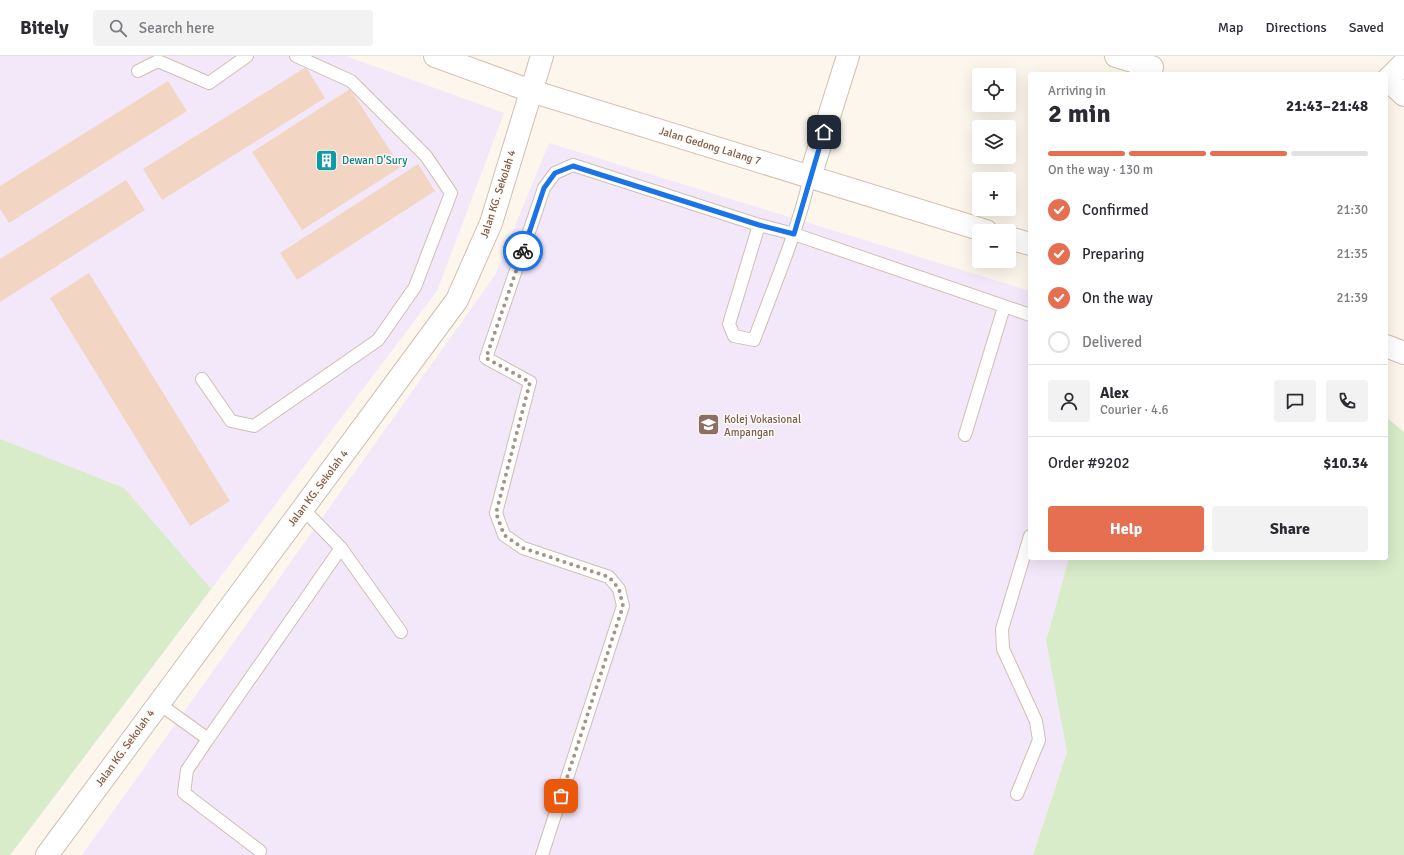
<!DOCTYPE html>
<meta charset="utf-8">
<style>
:root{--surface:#fff;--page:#f2f2f3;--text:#2b2b33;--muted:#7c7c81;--line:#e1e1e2;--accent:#e76f51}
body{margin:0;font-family:Signika,sans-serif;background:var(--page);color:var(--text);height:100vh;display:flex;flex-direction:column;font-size:15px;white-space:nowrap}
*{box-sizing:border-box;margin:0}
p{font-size:13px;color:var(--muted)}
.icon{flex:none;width:22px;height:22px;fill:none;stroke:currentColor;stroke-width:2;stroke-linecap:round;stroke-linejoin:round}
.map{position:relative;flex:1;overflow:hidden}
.side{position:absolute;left:1028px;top:16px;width:360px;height:488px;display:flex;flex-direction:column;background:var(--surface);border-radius:4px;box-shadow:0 4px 16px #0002}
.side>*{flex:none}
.fabs{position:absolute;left:972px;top:12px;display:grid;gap:8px}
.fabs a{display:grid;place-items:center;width:44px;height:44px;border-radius:4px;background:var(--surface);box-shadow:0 4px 16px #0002;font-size:20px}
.pin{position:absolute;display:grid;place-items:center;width:34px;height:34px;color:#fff;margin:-17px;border-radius:8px;box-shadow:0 2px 6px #0006}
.courier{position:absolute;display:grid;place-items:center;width:40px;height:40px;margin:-20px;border:3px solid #1a73e8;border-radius:50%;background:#fff;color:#222;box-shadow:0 1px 5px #0007}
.overview em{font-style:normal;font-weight:700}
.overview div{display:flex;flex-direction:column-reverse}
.overview{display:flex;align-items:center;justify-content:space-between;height:68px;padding:0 20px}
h1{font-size:26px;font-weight:700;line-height:30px}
.bar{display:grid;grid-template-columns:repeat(4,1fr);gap:6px 4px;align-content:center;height:48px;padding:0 20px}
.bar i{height:5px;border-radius:3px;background:var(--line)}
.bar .selected{background:var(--accent)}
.bar p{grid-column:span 4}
.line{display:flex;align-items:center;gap:10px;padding:0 20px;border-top:1px solid var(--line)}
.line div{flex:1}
.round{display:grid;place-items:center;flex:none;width:42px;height:42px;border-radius:4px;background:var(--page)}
ol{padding:0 20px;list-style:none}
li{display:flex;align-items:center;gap:12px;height:44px}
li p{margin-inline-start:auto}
li .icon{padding:4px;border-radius:50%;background:var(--accent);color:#fff;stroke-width:4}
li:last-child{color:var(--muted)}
li i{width:22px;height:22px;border:2px solid var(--line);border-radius:50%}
.button{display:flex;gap:8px;margin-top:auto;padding:8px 20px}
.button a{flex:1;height:46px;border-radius:4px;background:var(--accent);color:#fff;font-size:16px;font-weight:700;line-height:46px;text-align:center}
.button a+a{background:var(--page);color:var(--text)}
header{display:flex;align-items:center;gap:24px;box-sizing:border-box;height:56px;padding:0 20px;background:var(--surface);border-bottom:1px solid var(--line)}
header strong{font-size:19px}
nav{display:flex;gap:22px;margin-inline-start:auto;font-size:14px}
.search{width:280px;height:36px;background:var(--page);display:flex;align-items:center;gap:10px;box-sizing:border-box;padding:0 14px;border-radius:4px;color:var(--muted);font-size:15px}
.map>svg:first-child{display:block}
.education{fill:#f3e8fa}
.green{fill:#d8ecc9}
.building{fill:#f3d5c3}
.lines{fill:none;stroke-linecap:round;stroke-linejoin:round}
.lane-casing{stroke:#d1beb0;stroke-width:14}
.street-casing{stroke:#d1beb0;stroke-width:24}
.secondary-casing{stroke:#d6c0b0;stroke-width:24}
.lane{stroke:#fff;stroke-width:12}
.street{stroke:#fff;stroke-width:22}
.secondary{stroke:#fff;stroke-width:22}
.done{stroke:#a89285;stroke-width:4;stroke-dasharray:0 7.2}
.route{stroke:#1a73e8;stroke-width:5}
.labels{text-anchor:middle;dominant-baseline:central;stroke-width:3;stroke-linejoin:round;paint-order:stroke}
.street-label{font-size:11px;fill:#7a5c4d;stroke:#fffaf3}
.culture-label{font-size:11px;fill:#0d838f;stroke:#fffaf3;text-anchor:start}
.education-label{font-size:11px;fill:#785e54;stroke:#fffaf3;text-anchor:start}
</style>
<header>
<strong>Bitely</strong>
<div class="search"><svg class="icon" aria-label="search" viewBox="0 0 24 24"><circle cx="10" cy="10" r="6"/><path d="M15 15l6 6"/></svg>Search here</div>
<nav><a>Map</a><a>Directions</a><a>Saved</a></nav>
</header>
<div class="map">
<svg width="1404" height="799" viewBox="0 0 1404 799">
<rect width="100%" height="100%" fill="#fdf6ec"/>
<g class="education">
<polygon points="0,0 346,0 504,57 437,235 10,799 0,799"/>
<polygon points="549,87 1030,235 1030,502 1069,502 1046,585 1067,696 1033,799 82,799 495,219"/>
</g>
<g class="green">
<polygon points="1386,361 1404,376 1404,799 1033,799 1067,696 1046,585 1069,502 1386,502"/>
<polygon points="0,383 124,432 211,533 10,799 0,799"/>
</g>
<g class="building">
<polygon points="306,11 325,42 162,144 143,113"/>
<polygon points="168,25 187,55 9,167 0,153 0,130"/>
<polygon points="350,33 401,111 302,174 252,96"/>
<polygon points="418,108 435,135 297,224 280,197"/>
<polygon points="126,124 145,154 0,246 0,203"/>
<polygon points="89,217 230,445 190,470 50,242"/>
</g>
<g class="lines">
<defs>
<g id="lane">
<polyline points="138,15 158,5 209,27 247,0"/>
<path d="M759,169L729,268L734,280L754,284C774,230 797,177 810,121"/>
<polyline points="202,323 231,365 254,370 378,284 415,231 451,137 426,100 351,25 296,0"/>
<polyline points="965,379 1004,251"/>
<polyline points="341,492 401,576"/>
<polyline points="158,647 208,683 341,492 302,452"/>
<polyline points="208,683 187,714 184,737 260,795"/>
<polyline points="1017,738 1039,684 1036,665 1003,593 1002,573 1030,480"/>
<polyline points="542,799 623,550 619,533 609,521 523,492 504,479 496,457 530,326 486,302 544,132 555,117 573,109 759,169 794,178 1030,259"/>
</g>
<g id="street">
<polyline points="1116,0 1152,11"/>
<polyline points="1388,24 1404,39"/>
<polyline points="1386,25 1404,7"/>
<polyline points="810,121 848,0"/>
<polyline points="47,799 457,244 491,167 542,0"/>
</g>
<g id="secondary">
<polyline points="435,0 531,35 986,175"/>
<polyline points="1009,182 1030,188"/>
<polyline points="1386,290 1404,297"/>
</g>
</defs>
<use href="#lane" class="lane-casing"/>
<use href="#street" class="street-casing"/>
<use href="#secondary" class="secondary-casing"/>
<use href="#lane" class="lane"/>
<use href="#street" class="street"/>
<use href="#secondary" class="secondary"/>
</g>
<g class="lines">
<polyline class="done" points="523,195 486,302 530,326 496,457 504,479 523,492 609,521 619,533 623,550 561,740"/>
<polyline class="route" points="523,195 544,132 555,117 573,110 759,169 794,178 824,76"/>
</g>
<defs>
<symbol id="building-square" viewBox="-11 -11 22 22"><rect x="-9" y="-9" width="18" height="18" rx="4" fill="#0f9aa8" stroke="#fffaf3"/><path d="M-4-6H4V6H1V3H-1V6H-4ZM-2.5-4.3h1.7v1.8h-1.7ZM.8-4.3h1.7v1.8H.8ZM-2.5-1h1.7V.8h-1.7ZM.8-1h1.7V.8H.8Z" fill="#fff"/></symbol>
<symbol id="school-square" viewBox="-11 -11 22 22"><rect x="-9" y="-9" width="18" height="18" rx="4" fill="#8d6e63" stroke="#fffaf3"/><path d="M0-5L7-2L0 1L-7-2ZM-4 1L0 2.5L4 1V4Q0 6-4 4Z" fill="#fff"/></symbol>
</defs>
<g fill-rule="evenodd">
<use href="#building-square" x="314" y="92" width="25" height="25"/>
<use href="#school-square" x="696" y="356" width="25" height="25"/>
</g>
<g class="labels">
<g class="street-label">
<text transform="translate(710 90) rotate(17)">Jalan Gedong Lalang 7</text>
<text transform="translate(498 138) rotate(-72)">Jalan KG. Sekolah 4</text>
<text transform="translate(318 432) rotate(-53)">Jalan KG. Sekolah 4</text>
<text transform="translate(125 692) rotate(-54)">Jalan KG. Sekolah 4</text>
</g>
<g class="culture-label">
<text x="342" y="104">Dewan D'Sury</text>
</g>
<g class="education-label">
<text x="724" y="363">Kolej Vokasional<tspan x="724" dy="13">Ampangan</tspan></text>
</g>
</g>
</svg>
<div class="fabs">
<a><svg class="icon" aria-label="locate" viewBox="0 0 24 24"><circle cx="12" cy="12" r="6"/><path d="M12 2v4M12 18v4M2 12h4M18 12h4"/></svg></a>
<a><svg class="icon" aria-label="layers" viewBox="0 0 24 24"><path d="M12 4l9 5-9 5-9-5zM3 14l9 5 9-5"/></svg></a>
<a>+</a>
<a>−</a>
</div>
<div class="pin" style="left:561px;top:740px;background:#ea580c"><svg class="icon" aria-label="bag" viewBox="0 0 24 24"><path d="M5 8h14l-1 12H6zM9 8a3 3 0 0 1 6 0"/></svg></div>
<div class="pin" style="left:824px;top:76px;background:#1f2937"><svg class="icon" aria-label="home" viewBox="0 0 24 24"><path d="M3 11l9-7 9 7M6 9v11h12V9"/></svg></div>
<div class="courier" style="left:523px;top:195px"><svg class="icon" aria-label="bike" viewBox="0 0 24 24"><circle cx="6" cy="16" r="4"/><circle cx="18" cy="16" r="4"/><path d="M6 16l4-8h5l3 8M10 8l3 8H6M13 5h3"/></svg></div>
<section class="side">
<div class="overview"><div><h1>2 min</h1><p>Arriving in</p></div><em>21:43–21:48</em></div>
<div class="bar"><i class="selected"></i><i class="selected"></i><i class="selected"></i><i></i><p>On the way · 130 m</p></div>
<ol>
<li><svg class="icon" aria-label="check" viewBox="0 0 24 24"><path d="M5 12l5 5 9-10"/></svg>Confirmed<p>21:30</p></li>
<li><svg class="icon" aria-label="check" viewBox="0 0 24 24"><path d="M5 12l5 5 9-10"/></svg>Preparing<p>21:35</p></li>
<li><svg class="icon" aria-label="check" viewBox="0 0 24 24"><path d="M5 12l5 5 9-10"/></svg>On the way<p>21:39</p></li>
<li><i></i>Delivered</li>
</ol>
<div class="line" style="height:72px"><a class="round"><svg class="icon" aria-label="person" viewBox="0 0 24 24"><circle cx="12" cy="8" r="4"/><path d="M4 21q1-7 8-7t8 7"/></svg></a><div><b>Alex</b><p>Courier · 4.6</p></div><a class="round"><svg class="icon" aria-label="chat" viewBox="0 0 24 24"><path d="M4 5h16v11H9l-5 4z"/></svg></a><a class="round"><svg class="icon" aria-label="phone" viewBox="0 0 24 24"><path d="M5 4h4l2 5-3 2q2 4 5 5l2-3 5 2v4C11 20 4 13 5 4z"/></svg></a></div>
<div class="line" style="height:52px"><div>Order #9202</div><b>$10.34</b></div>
<div class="button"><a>Help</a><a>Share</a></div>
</section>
</div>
